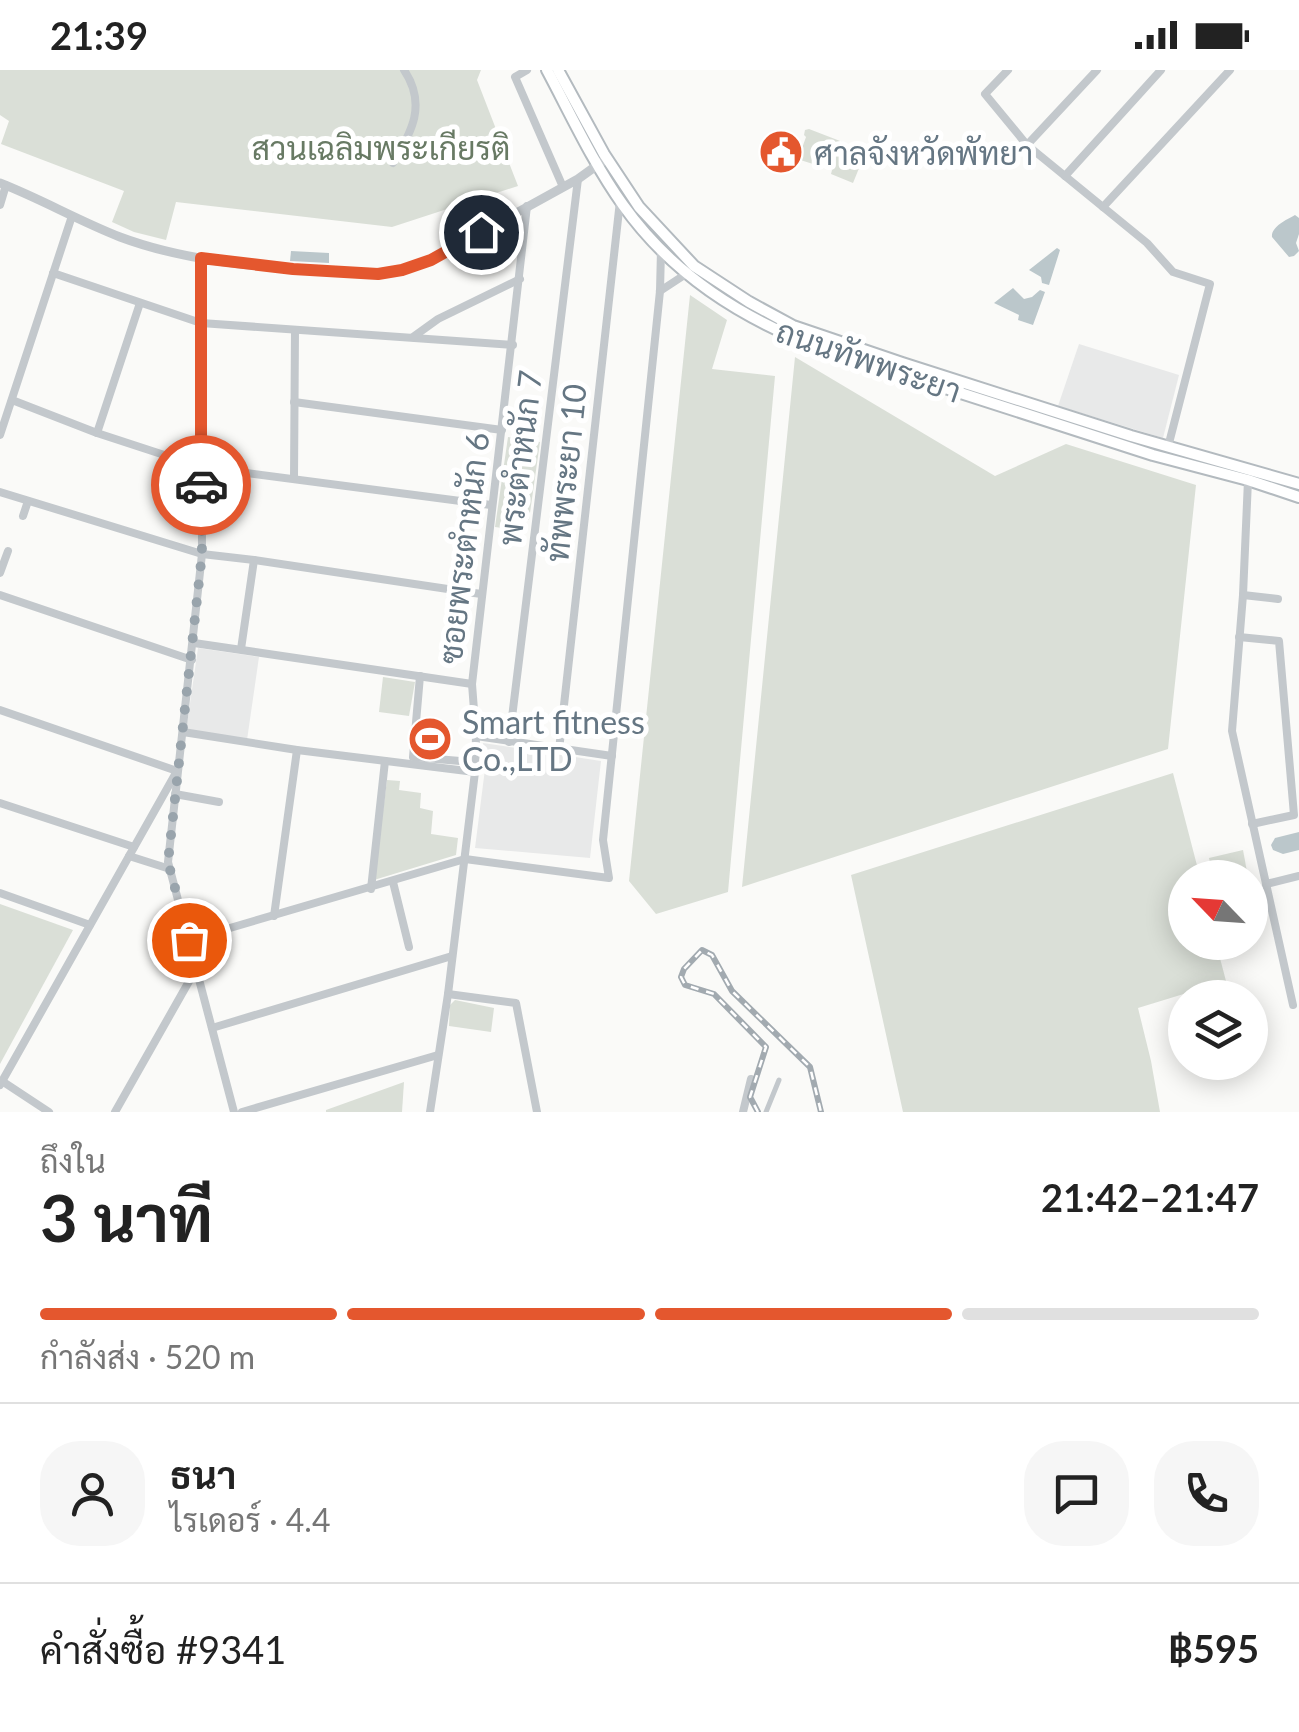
<!DOCTYPE html>
<html lang="th">
<meta charset="utf-8">
<style>
:root{--surface:#fff;--page:#f6f6f6;--text:#222;--muted:#767676;--line:#e0e0e0;--accent:#e4572e}
body{margin:0;font-family:Lato,Sarabun,sans-serif;background:var(--page);color:var(--text);height:100vh;display:flex;flex-direction:column;font-size:38px;white-space:nowrap}
*{box-sizing:border-box;margin:0}
p{font-size:32px;color:var(--muted)}
.icon{flex:none;width:55px;height:55px;fill:none;stroke:currentColor;stroke-width:2;stroke-linecap:round;stroke-linejoin:round}
.map{position:relative;height:1042px;overflow:hidden}
.side{display:flex;flex-direction:column;background:var(--surface);flex:1}
.side>*{flex:none}
.needle{width:65px;rotate:295deg}
.buttons{position:absolute;left:1168px;top:790px;display:grid;gap:20px}
.buttons a{display:grid;place-items:center;width:100px;height:100px;border-radius:50%;background:var(--surface);box-shadow:0 5px 25px #0003;font-size:50px}
.pin{position:absolute;display:grid;place-items:center;width:85px;height:85px;color:#fff;margin:-42px;border:5px solid #fff;border-radius:50%;box-shadow:0 2px 10px #0007}
.courier{position:absolute;display:grid;place-items:center;width:100px;height:100px;margin:-50px;border:8px solid #e4572e;border-radius:50%;background:#fff;color:#222;box-shadow:0 2px 12px #0007}
.headline em{font-style:normal;font-weight:700}
.headline div{display:flex;flex-direction:column-reverse}
.headline{display:flex;align-items:center;justify-content:space-between;height:170px;padding:0 40px}
h1{font-size:65px;font-weight:700;line-height:75px}
.bar{display:grid;grid-template-columns:repeat(4,1fr);gap:15px 10px;align-content:center;height:120px;padding:0 40px}
.bar i{height:12px;border-radius:8px;background:var(--line)}
.bar .selected{background:var(--accent)}
.bar p{grid-column:span 4}
.line{display:flex;align-items:center;gap:25px;padding:0 40px;border-top:2px solid var(--line)}
.line div{flex:1}
.round{display:grid;place-items:center;flex:none;width:105px;height:105px;border-radius:40px;background:var(--page)}
.status{display:flex;justify-content:space-between;align-items:center;height:70px;padding:0 50px;background:var(--surface);direction:ltr}
.status svg{height:28px;fill:currentColor}
.map>svg:first-child{display:block}
.built{fill:#e8e9e9}
.green{fill:#dadfd7}
.water{fill:#bbc7cb}
.lines{fill:none;stroke-linecap:round;stroke-linejoin:round}
.secondary-casing{stroke:#b3babf;stroke-width:14}
.pedestrian{stroke:#c3c8cc;stroke-width:5}
.minor{stroke:#c3c8cc;stroke-width:8}
.tertiary{stroke:#c3c8cc;stroke-width:9}
.secondary{stroke:#fff;stroke-width:10}
.rail-casing{stroke:#a2aab0;stroke-width:6}
.rail{stroke:#fff;stroke-width:2.5;stroke-dasharray:8;stroke-linecap:butt}
.done{stroke:#99a4ac;stroke-width:10;stroke-dasharray:0 18}
.route{stroke:#e4572e;stroke-width:12}
.labels{text-anchor:middle;dominant-baseline:central;stroke-width:10;stroke-linejoin:round;paint-order:stroke}
.park-label{font-size:32px;fill:#687a64;stroke:#fff}
.poi-label{font-size:32px;fill:#657683;stroke:#fff;text-anchor:start}
.street-label{font-size:32px;fill:#657683;stroke:#fff}
</style>
<div class="status"><b>21:39</b><svg viewBox="0 0 49 12"><path d="M0 12V9h3v3zM5 12V6h3v6zM10 12V3h3v9zM15 12V0h3v12zM26 1h20v11H26zM47 4h2v5h-2z"/></svg></div>
<div class="map">
<svg width="1299" height="1042" viewBox="0 0 1299 1042">
<rect width="100%" height="100%" fill="#fafaf8"/>
<g class="built">
<polygon points="1079,274 1179,305 1163,368 1058,336"/>
<polygon points="198,578 259,587 247,670 186,661"/>
<polygon points="483,673 601,691 590,788 475,778 485,699"/>
</g>
<g class="green">
<polygon points="0,0 481,0 477,10 518,116 392,157 176,132 166,170 134,162 112,152 124,121 1,74 9,51 0,45"/>
<polygon points="809,59 866,81 853,113 831,104 832,100 794,88 797,81 801,81 806,67 804,65 805,60"/>
<polygon points="690,225 727,250 712,299 775,306 728,822 656,844 629,811"/>
<polygon points="795,287 995,406 1066,374 1196,415 1168,679 742,817"/>
<polygon points="508,367 540,372 529,450 511,448 509,459 495,457"/>
<polygon points="383,607 415,612 409,646 379,642"/>
<polygon points="1173,703 1200,807 1185,808 1185,872 1216,873 1226,911 1138,938 1151,991 1160,1042 903,1042 851,805"/>
<polygon points="387,710 400,711 399,720 421,723 420,738 433,741 431,764 458,768 456,785 374,810"/>
<polygon points="1243,780 1248,807 1213,807 1209,788"/>
<polygon points="0,834 73,860 0,994"/>
<polygon points="455,930 494,938 491,962 449,956 450,935"/>
<polygon points="404,1012 402,1042 326,1042 326,1040"/>
</g>
<g class="water">
<path d="M1295,145L1299,148V164L1296,173L1299,181L1294,186L1289,187L1272,167C1271,157 1286,150 1295,145Z"/>
<polygon points="1057,178 1060,180 1049,215 1042,213 1041,207 1029,200"/>
<polygon points="291,181 329,183 329,193 290,191"/>
<polygon points="1013,218 1024,229 1032,227 1040,220 1045,222 1033,255 1018,250 1019,245 994,233"/>
<polygon points="1299,762 1299,780 1283,784 1273,780 1271,775 1275,768"/>
</g>
<g class="lines">
<defs>
<g id="secondary">
<path d="M547,0C571,45 593,93 623,135C672,204 742,249 821,278L1153,385L1248,410L1299,427"/>
<polyline points="558,0 604,84 639,137 694,196 749,232 793,256 902,293 1131,366 1299,414"/>
</g>
</defs>
<use href="#secondary" class="secondary-casing"/>
<polyline class="pedestrian" points="766,1042 779,1010"/>
<g class="minor">
<polyline points="527,0 515,7 563,117"/>
<polyline points="1008,0 985,24 1027,75 1147,173 1173,202 1210,214 1168,377"/>
<polyline points="1027,75 1097,0"/>
<path d="M393,93C412,62 427,34 404,0"/>
<polyline points="1065,106 1161,0"/>
<polyline points="0,135 6,115"/>
<polyline points="1103,137 1230,0"/>
<polyline points="201,187 202,484 168,792 234,1042"/>
<polyline points="53,203 201,253 513,275"/>
<polyline points="660,221 686,204"/>
<polyline points="413,267 438,249 520,209"/>
<polyline points="12,330 97,363 201,397 491,435"/>
<polyline points="294,332 502,360"/>
<polyline points="97,363 140,233"/>
<polyline points="0,365 72,146"/>
<polyline points="294,408 295,260"/>
<polyline points="1248,410 1243,525 1232,661 1293,935"/>
<polyline points="0,422 202,484 254,490 481,524"/>
<polyline points="23,446 28,431"/>
<polyline points="0,503 8,481"/>
<polyline points="0,525 192,590"/>
<polyline points="1243,525 1278,529"/>
<polyline points="1239,567 1279,571 1294,745 1252,754"/>
<polyline points="194,573 472,614"/>
<polyline points="241,579 254,490"/>
<polyline points="420,606 413,687 460,691"/>
<polyline points="0,640 177,701 0,1015"/>
<polyline points="183,662 297,680 475,702"/>
<polyline points="476,666 612,686"/>
<polyline points="509,672 578,109"/>
<polyline points="559,680 620,131"/>
<polyline points="175,724 219,732"/>
<polyline points="0,733 134,777"/>
<polyline points="129,786 170,799"/>
<polyline points="393,812 409,877"/>
<polyline points="1266,814 1299,806"/>
<polyline points="371,819 385,691"/>
<polyline points="0,823 90,855"/>
<polyline points="274,846 297,680"/>
<polyline points="189,870 465,789 609,808 603,770 660,221 661,180"/>
<polyline points="448,924 516,933 537,1042"/>
<polyline points="212,958 452,886"/>
<polyline points="2,1011 49,1042"/>
<polyline points="115,1042 196,899"/>
<polyline points="242,1042 438,985"/>
<polyline points="430,1042 448,924 475,702 476,666 472,614 527,136"/>
<polyline points="743,1042 751,1009"/>
</g>
<path class="tertiary" d="M0,113C41,129 79,151 120,167C184,191 257,197 325,201C343,202 361,205 379,204C397,203 414,197 431,190L578,109L603,91"/>
<use href="#secondary" class="secondary"/>
<defs>
<polyline id="rail" points="758,1042 750,1027 766,977 714,924 685,915 681,907 684,899 702,880 712,885 732,921 810,997 821,1042"/>
</defs>
<use href="#rail" class="rail-casing"/>
<use href="#rail" class="rail"/>
</g>
<g class="lines">
<polyline class="done" points="189,870 168,792 202,484 201,415"/>
<polyline class="route" points="201,415 201,188 293,199 378,204 402,200 431,190 481,162"/>
</g>
<defs>
<symbol id="civic-disc" viewBox="-11 -11 22 22"><circle r="9.5" fill="#e4572e" stroke="#fff"/><path d="M-.6-6.5H3V-4.5H.6V-3L4-1V1h2V6H-6V1h2V-1L-.6-3ZM-1.2 2.5V6h2.4V2.5Z" fill="#fff"/></symbol>
<symbol id="stadium-disc" viewBox="-11 -11 22 22"><circle r="9.5" fill="#e4572e" stroke="#fff"/><path d="M0-5a6.5 5 0 1 0 0 10a6.5 5 0 1 0 0-10ZM-3.5-1.8h7v3.6h-7Z" fill="#fff"/></symbol>
</defs>
<g fill-rule="evenodd">
<use href="#civic-disc" x="756" y="57" width="50" height="50"/>
<use href="#stadium-disc" x="405" y="644" width="50" height="50"/>
</g>
<g class="labels">
<g class="park-label">
<text x="381" y="77">สวนเฉลิมพระเกียรติ</text>
</g>
<g class="poi-label">
<text x="814" y="82">ศาลจังหวัดพัทยา</text>
<text x="462" y="651">Smart fitness<tspan x="462" dy="37">Co.,LTD</tspan></text>
</g>
<g class="street-label">
<text transform="translate(869 290) rotate(19)">ถนนทัพพระยา</text>
<text transform="translate(519 388) rotate(-83)">พระตำหนัก 7</text>
<text transform="translate(565 403) rotate(-84)">ทัพพระยา 10</text>
<text transform="translate(463 478) rotate(-83)">ซอยพระตำหนัก 6</text>
</g>
</g>
</svg>
<div class="buttons">
<a><svg class="needle" viewBox="-14 -14 28 28"><path d="M0-13l5 13h-10z" fill="#e53935"/><path d="M0 13l5-13h-10z" fill="#767676"/></svg></a>
<a><svg class="icon" aria-label="layers" viewBox="0 0 24 24"><path d="M12 4l9 5-9 5-9-5zM3 14l9 5 9-5"/></svg></a>
</div>
<div class="pin" style="left:189px;top:870px;background:#ea580c"><svg class="icon" aria-label="bag" viewBox="0 0 24 24"><path d="M5 8h14l-1 12H6zM9 8a3 3 0 0 1 6 0"/></svg></div>
<div class="pin" style="left:481px;top:162px;background:#1f2937"><svg class="icon" aria-label="home" viewBox="0 0 24 24"><path d="M3 11l9-7 9 7M6 9v11h12V9"/></svg></div>
<div class="courier" style="left:201px;top:415px"><svg class="icon" aria-label="car" viewBox="0 0 24 24"><path d="M5 17H2v-5l4-1 3-4h7l3 4 3 1v5h-3M9 17h6M6 11h13"/><circle cx="7" cy="17" r="2"/><circle cx="17" cy="17" r="2"/></svg></div>
</div>
<section class="side">
<div class="headline"><div><h1>3 นาที</h1><p>ถึงใน</p></div><em>21:42–21:47</em></div>
<div class="bar"><i class="selected"></i><i class="selected"></i><i class="selected"></i><i></i><p>กำลังส่ง · 520 m</p></div>
<div class="line" style="height:180px"><a class="round"><svg class="icon" aria-label="person" viewBox="0 0 24 24"><circle cx="12" cy="8" r="4"/><path d="M4 21q1-7 8-7t8 7"/></svg></a><div><b>ธนา</b><p>ไรเดอร์ · 4.4</p></div><a class="round"><svg class="icon" aria-label="chat" viewBox="0 0 24 24"><path d="M4 5h16v11H9l-5 4z"/></svg></a><a class="round"><svg class="icon" aria-label="phone" viewBox="0 0 24 24"><path d="M5 4h4l2 5-3 2q2 4 5 5l2-3 5 2v4C11 20 4 13 5 4z"/></svg></a></div>
<div class="line" style="height:130px"><div>คำสั่งซื้อ #9341</div><b>฿595</b></div>
</section>
